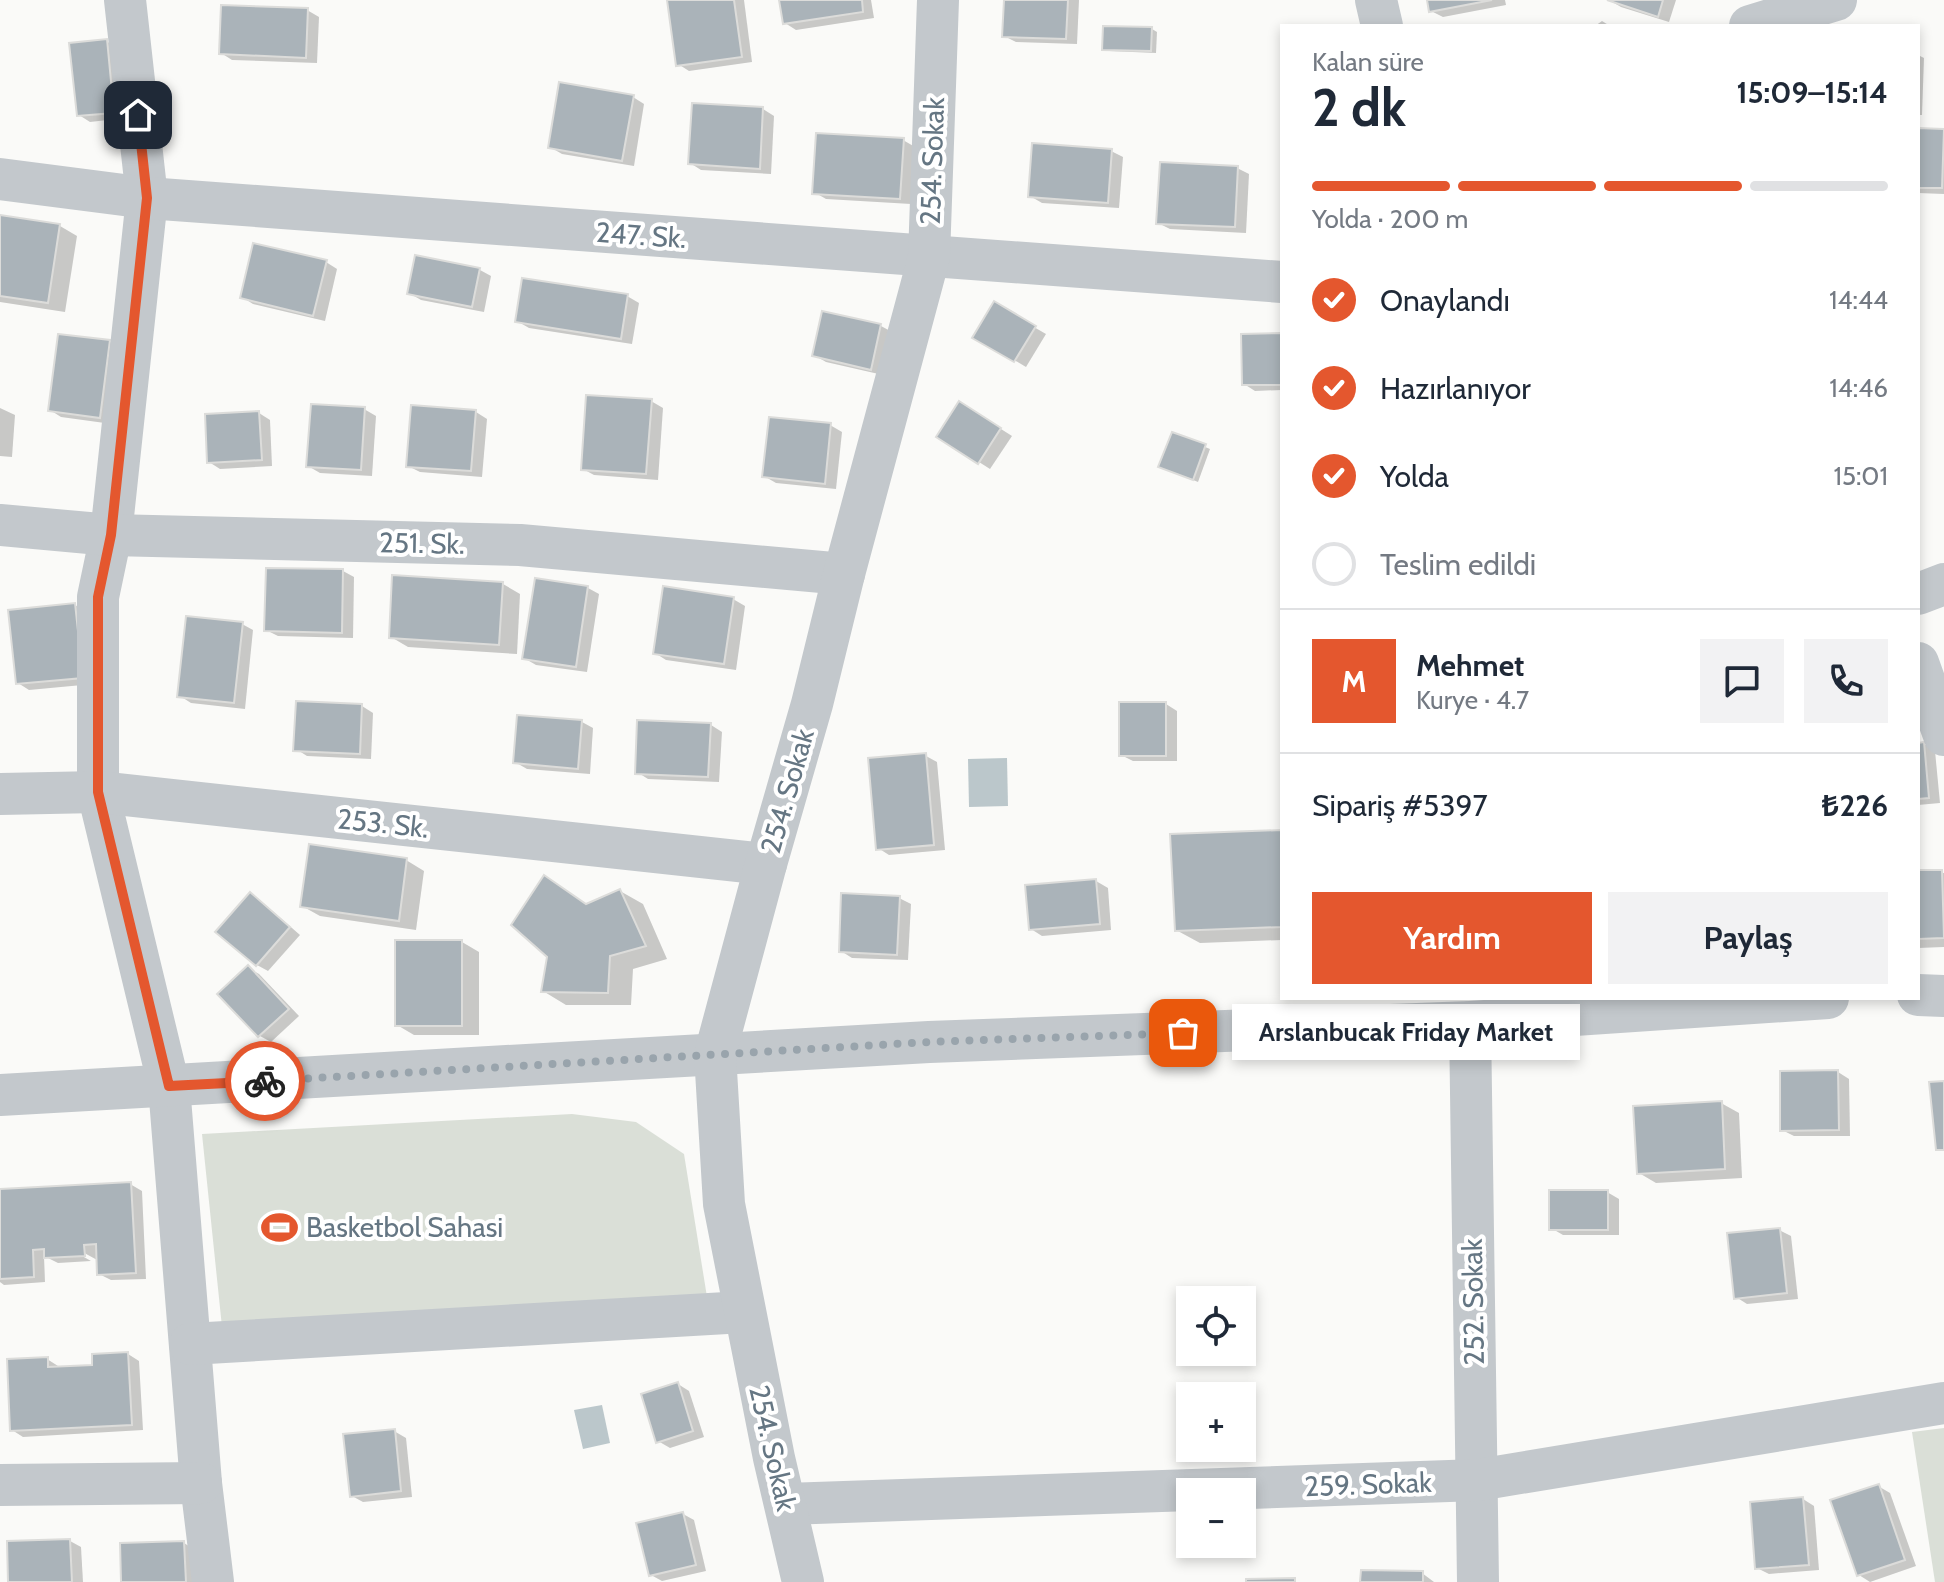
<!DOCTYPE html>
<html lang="tr">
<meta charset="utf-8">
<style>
:root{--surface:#fff;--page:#f2f2f3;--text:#1f2937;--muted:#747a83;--line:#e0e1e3;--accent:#e4572e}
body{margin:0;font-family:Cabin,sans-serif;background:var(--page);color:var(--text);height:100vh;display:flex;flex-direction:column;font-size:30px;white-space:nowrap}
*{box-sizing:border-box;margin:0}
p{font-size:26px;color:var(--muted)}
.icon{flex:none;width:44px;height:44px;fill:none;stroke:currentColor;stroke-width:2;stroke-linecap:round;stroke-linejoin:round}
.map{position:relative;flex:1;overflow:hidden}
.panel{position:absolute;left:1280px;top:24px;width:640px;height:976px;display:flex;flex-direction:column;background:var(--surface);border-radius:0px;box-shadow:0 4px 12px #0003}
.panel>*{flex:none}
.tools{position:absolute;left:1176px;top:1286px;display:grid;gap:16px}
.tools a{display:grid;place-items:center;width:80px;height:80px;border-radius:0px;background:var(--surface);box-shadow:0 4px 12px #0003;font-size:40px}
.pin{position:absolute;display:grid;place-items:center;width:68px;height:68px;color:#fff;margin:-34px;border-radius:16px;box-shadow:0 4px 12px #0006}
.courier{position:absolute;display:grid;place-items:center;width:80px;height:80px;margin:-40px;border:6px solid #e4572e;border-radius:50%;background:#fff;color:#222;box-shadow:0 2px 10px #0007}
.bubble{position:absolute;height:56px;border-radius:0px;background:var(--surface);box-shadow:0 4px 12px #0003;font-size:26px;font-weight:800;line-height:56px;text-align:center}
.summary em{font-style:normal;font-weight:800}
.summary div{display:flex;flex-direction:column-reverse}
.summary{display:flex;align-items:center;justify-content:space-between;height:136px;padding:0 32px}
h1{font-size:52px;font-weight:800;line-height:60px}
.bar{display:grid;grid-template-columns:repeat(4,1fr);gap:12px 8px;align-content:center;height:96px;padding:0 32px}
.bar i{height:10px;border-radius:6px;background:var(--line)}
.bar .on{background:var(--accent)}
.bar p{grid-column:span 4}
.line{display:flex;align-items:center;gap:20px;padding:0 32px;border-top:2px solid var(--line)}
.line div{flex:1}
.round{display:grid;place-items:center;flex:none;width:84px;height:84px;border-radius:0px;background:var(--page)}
ol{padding:0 32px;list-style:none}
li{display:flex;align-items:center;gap:24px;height:88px}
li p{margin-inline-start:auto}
li .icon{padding:8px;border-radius:50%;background:var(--accent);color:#fff;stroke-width:4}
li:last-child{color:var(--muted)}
li i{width:44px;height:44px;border:4px solid var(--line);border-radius:50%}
.cta{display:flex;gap:16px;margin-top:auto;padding:16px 32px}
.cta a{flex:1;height:92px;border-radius:0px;background:var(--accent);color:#fff;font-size:32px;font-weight:800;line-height:92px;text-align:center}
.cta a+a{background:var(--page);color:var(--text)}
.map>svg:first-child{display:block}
.green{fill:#dadfd7}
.water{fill:#bbc7cb}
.shadow{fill:#0003}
.building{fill:#aab3b9;stroke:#dcdcda;stroke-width:2}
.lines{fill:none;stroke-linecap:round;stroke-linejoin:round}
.minor{stroke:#c3c8cc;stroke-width:42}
.done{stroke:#99a4ac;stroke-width:8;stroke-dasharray:0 14.4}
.route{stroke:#e4572e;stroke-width:10}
.labels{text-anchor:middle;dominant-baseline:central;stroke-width:8;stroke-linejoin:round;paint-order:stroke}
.street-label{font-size:28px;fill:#657683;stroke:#fff}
.poi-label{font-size:28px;fill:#657683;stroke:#fff;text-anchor:start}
</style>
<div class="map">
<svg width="1944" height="1582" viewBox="0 0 1944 1582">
<rect width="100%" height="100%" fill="#fafaf8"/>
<g class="green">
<polygon points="572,1114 636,1122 684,1154 707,1297 222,1327 202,1134"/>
<polygon points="1944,1428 1944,1582 1935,1582 1912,1432"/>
</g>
<g class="water">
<polygon points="1007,758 1008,806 969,807 968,759"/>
<polygon points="602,1405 610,1443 583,1449 574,1410"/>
</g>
<g class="shadow">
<polygon points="678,0 744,0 752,62 689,71 678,64"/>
<polygon points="781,0 871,0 874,18 796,30 785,23"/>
<polygon points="1006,0 1079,0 1077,44 1016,42 1004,36"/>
<polygon points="1429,0 1505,0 1506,5 1443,17 1431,11"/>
<polygon points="1609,0 1676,0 1669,22 1621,7"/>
<polygon points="307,10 319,17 317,63 232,60 221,53"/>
<polygon points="1602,21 1610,26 1595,26"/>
<polygon points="1152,29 1157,32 1156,53 1109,51 1104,48"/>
<polygon points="106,41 118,48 125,118 90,122 79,115"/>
<polygon points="1918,55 1924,58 1922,115 1918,115"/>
<polygon points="633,97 644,104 634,166 562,154 550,147"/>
<polygon points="694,105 763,109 774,116 771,174 701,170 690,163"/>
<polygon points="1918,130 1944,131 1944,194 1918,193"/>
<polygon points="903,140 915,147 911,204 826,199 814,192"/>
<polygon points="1111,151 1123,157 1119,208 1042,203 1030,196"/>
<polygon points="1237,168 1249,174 1246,233 1170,229 1158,223"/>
<polygon points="0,217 60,226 77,236 65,312 0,302"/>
<polygon points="417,257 480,270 491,276 484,312 421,300 409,293"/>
<polygon points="326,262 337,269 325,321 253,304 242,297"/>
<polygon points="627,296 639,303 632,344 529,328 517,321"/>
<polygon points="994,304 1046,334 1026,367 975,337"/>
<polygon points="824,313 881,326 892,332 883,375 826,362 814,355"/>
<polygon points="1280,335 1282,390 1255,391 1244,384"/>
<polygon points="110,342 121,349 112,424 61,417 50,410"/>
<polygon points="651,401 663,408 658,480 594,475 583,469"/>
<polygon points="0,408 15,415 12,457 0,456"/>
<polygon points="364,409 376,416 372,476 320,473 308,466"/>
<polygon points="971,410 1012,436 990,469 979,462"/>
<polygon points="476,412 487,419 482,477 420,472 408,466"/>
<polygon points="259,413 270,420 272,466 220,469 209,462"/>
<polygon points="830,425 842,432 836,489 776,483 764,476"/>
<polygon points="1173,434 1210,449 1198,482 1166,469"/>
<polygon points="343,571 354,577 353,638 278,636 266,630"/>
<polygon points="503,584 520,594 517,654 408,647 391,637"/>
<polygon points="588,588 599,594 587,672 536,665 524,658"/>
<polygon points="733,599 745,606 736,670 666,660 655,653"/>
<polygon points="75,605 86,612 93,684 29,690 18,683"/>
<polygon points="242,624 253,630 245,709 191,703 180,696"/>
<polygon points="1166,704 1177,711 1177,761 1133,761 1121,755"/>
<polygon points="362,706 373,713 371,759 307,756 296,749"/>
<polygon points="582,722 593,728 590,774 527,769 515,762"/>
<polygon points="711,725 722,732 719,782 648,779 637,772"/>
<polygon points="1924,744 1935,751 1940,803 1918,805 1918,745"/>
<polygon points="926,756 937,762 945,850 889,855 878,848"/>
<polygon points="1282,832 1282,940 1200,943 1176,930"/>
<polygon points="406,860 424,871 416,930 320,916 302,906"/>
<polygon points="1918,872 1944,873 1944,947 1918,948"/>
<polygon points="544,878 588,905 620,891 643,904 667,959 633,969 631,1005 566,1005 543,991 549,956"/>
<polygon points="1096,881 1108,888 1111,930 1042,936 1031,929"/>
<polygon points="250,895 261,901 300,935 268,971 257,965"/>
<polygon points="899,898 911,904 908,960 852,958 841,951"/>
<polygon points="462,942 479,952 479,1035 414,1035 397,1025"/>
<polygon points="248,968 259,974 299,1016 271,1042 260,1036 220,994"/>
<polygon points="1838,1072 1849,1079 1850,1136 1794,1136 1782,1130"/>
<polygon points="1721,1103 1739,1113 1742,1178 1656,1183 1639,1173"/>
<polygon points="130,1184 142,1191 146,1279 111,1280 99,1274 99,1261 77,1249 75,1252 91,1261 58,1263 44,1256 45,1282 4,1285 0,1282 0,1191"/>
<polygon points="1607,1192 1619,1199 1619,1235 1563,1235 1551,1228"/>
<polygon points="1779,1230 1791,1236 1798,1299 1747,1304 1736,1297"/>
<polygon points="128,1354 139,1361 143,1430 23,1437 12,1430 47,1359 58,1366 59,1368 94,1367"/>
<polygon points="678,1384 689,1391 704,1437 670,1448 658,1441"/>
<polygon points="394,1431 406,1438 412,1497 363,1502 352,1496"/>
<polygon points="1878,1486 1890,1493 1916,1566 1870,1582 1859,1575"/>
<polygon points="1803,1499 1814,1506 1819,1570 1769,1574 1757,1568"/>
<polygon points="683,1514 694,1520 706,1571 662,1581 651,1575"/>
<polygon points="70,1541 81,1547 83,1582 10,1582"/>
<polygon points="184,1543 195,1550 196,1582 123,1582"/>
<polygon points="1422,1573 1434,1582 1362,1582"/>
</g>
<g class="building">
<polygon points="667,0 734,0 742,57 676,66"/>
<polygon points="779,0 862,0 863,12 783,24"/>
<polygon points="1004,0 1068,0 1066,39 1002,37"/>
<polygon points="1427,0 1492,0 1429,12"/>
<polygon points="1607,0 1663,0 1658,17"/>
<polygon points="221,5 308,8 306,58 219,54"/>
<polygon points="1103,26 1152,27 1151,51 1102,50"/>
<polygon points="107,39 114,113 77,116 69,43"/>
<polygon points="559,82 634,95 622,161 548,148"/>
<polygon points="692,103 763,107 760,169 688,164"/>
<polygon points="1918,128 1944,129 1942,188 1918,188"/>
<polygon points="816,133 904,138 900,199 812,194"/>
<polygon points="1032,143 1112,149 1108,203 1028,197"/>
<polygon points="1160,162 1238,166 1235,227 1156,224"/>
<polygon points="0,215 60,224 48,303 0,296"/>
<polygon points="253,243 327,260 313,316 240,298"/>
<polygon points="415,255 480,268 472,307 407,294"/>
<polygon points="522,278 628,294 621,339 515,322"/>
<polygon points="994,301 1036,326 1014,362 972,338"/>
<polygon points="822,311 881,324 871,370 812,356"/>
<polygon points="1281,333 1282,385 1242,385 1241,334"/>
<polygon points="58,334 110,340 100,418 48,411"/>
<polygon points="586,395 652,399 646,474 581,470"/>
<polygon points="959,401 1001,428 978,464 936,437"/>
<polygon points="311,404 365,407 361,470 306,467"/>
<polygon points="411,405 476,410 471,471 406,467"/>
<polygon points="259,411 262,460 207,463 205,414"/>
<polygon points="769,417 831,423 825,484 762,477"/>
<polygon points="1172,432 1206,444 1193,480 1158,467"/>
<polygon points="266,568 343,569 342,633 264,631"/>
<polygon points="392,575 503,582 499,645 389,638"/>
<polygon points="535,578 588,586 576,667 522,659"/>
<polygon points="663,586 734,597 724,664 653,654"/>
<polygon points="75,603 83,678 16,684 8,610"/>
<polygon points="186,616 243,622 234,703 177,697"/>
<polygon points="296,701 362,704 360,754 293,751"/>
<rect x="1119" y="702" width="47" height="54"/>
<polygon points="517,715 582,720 578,769 513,763"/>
<polygon points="637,720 711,723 708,777 635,774"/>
<polygon points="1924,742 1929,798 1918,799 1918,743"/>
<polygon points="926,753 934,845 876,850 868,758"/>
<polygon points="1282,830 1282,927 1175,931 1170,834"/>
<polygon points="309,844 407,858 399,921 300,907"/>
<polygon points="1918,870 1942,870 1944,938 1918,939"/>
<polygon points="544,875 586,904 620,889 646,946 610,956 608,993 541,992 547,957 511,925"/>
<polygon points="1096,879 1100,924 1029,930 1025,885"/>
<polygon points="250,892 290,927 256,966 215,932"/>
<polygon points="841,893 900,896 897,955 839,952"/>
<rect x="395" y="940" width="67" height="86"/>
<polygon points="248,965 289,1009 258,1037 217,994"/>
<polygon points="1838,1070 1839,1130 1780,1131 1780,1071"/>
<polygon points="1944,1081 1944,1150 1936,1150 1929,1082"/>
<polygon points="1722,1101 1725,1169 1637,1174 1633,1106"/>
<polygon points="131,1182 136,1273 97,1275 96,1244 84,1245 85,1256 44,1258 44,1249 33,1250 34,1277 0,1279 0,1189"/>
<rect x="1549" y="1190" width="59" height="40"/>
<polygon points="1780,1228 1787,1293 1734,1299 1727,1233"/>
<polygon points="128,1352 132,1425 10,1431 7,1359 48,1357 48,1367 92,1365 92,1354"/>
<polygon points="678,1382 693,1431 656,1443 641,1394"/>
<polygon points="395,1429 401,1491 350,1497 343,1434"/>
<polygon points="1879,1484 1905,1560 1857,1576 1830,1500"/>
<polygon points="1803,1497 1809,1565 1755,1569 1750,1502"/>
<polygon points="683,1512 696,1565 649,1576 636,1523"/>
<polygon points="70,1539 72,1582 8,1582 7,1541"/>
<polygon points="184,1541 186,1582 121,1582 120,1543"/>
<polygon points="1361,1570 1423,1571 1423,1582 1360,1582"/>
<polygon points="1295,1578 1295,1582 1246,1582 1246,1579"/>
</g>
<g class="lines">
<g class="minor">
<polyline points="125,0 147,198 111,535 98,597 98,792 169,1086 201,1483 213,1582"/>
<polyline points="1376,0 1382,26"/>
<polyline points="1750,26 1836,0"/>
<polyline points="0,179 147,198 1282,282"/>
<polyline points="0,525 111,535 520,545 844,574"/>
<polyline points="1918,594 1944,584"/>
<polyline points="1918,663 1944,735"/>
<polyline points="0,794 98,792 766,864"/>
<polyline points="1918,995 1944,996"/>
<polyline points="1470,1022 1478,1582"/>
<polyline points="0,1095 929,1042 1470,1022 1828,998"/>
<polyline points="190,1344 744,1312"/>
<polyline points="0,1485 201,1483"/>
<polyline points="786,1504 1478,1480 1944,1403"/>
<polyline points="803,1582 774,1458 724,1204 715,1054 766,864 812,704 844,574 929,257 938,0"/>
</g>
</g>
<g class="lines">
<polyline class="done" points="265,1081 929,1042 1183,1033"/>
<polyline class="route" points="138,115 147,198 111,535 98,597 98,792 169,1086 265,1081"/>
</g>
<defs>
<symbol id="stadium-bare" viewBox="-9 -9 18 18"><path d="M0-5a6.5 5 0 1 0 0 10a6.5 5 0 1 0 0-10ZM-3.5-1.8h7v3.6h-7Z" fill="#e4572e" stroke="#fff" stroke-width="2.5" paint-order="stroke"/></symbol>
</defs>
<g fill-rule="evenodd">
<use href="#stadium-bare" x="254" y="1202" width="51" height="51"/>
</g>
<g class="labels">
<g class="street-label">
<text transform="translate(932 161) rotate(-88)">254. Sokak</text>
<text transform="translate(641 235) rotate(4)">247. Sk.</text>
<text transform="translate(422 543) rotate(1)">251. Sk.</text>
<text transform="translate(787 791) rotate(-74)">254. Sokak</text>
<text transform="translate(383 823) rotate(6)">253. Sk.</text>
<text transform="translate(1473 1302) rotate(-91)">252. Sokak</text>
<text transform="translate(773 1448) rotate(77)">254. Sokak</text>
<text transform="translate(1368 1484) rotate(-2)">259. Sokak</text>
</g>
<g class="poi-label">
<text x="306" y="1227">Basketbol Sahasi</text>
</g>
</g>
</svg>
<div class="tools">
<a><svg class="icon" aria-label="locate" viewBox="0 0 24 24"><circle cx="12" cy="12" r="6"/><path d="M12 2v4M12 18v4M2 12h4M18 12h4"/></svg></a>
<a>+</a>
<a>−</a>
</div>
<div class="pin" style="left:1183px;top:1033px;background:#ea580c"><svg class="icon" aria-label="bag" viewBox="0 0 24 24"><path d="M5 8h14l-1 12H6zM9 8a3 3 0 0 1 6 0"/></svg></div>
<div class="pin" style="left:138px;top:115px;background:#1f2937"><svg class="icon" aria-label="home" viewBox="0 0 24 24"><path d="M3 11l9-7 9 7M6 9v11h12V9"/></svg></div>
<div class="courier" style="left:265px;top:1081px"><svg class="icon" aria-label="bike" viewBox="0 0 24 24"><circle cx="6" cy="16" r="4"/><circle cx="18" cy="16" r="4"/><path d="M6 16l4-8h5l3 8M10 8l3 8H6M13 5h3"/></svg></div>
<div class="bubble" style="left:1232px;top:1004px;width:348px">Arslanbucak Friday Market</div>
<section class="panel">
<div class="summary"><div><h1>2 dk</h1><p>Kalan süre</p></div><em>15:09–15:14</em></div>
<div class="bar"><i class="on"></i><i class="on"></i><i class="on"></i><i></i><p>Yolda · 200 m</p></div>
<ol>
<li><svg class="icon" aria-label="check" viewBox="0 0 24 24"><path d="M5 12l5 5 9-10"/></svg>Onaylandı<p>14:44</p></li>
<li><svg class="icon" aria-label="check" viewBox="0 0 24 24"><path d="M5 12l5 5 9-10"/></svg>Hazırlanıyor<p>14:46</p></li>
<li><svg class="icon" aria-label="check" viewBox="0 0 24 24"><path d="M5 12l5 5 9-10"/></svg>Yolda<p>15:01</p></li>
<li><i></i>Teslim edildi</li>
</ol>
<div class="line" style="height:144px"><b class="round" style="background:var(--accent);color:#fff">M</b><div><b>Mehmet</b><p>Kurye · 4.7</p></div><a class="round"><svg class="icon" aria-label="chat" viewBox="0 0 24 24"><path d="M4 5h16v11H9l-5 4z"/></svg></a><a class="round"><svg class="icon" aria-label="phone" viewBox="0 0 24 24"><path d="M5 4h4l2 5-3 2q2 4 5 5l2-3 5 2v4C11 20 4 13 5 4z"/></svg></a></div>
<div class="line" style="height:104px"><div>Sipariş #5397</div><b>₺226</b></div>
<div class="cta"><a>Yardım</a><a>Paylaş</a></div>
</section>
</div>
